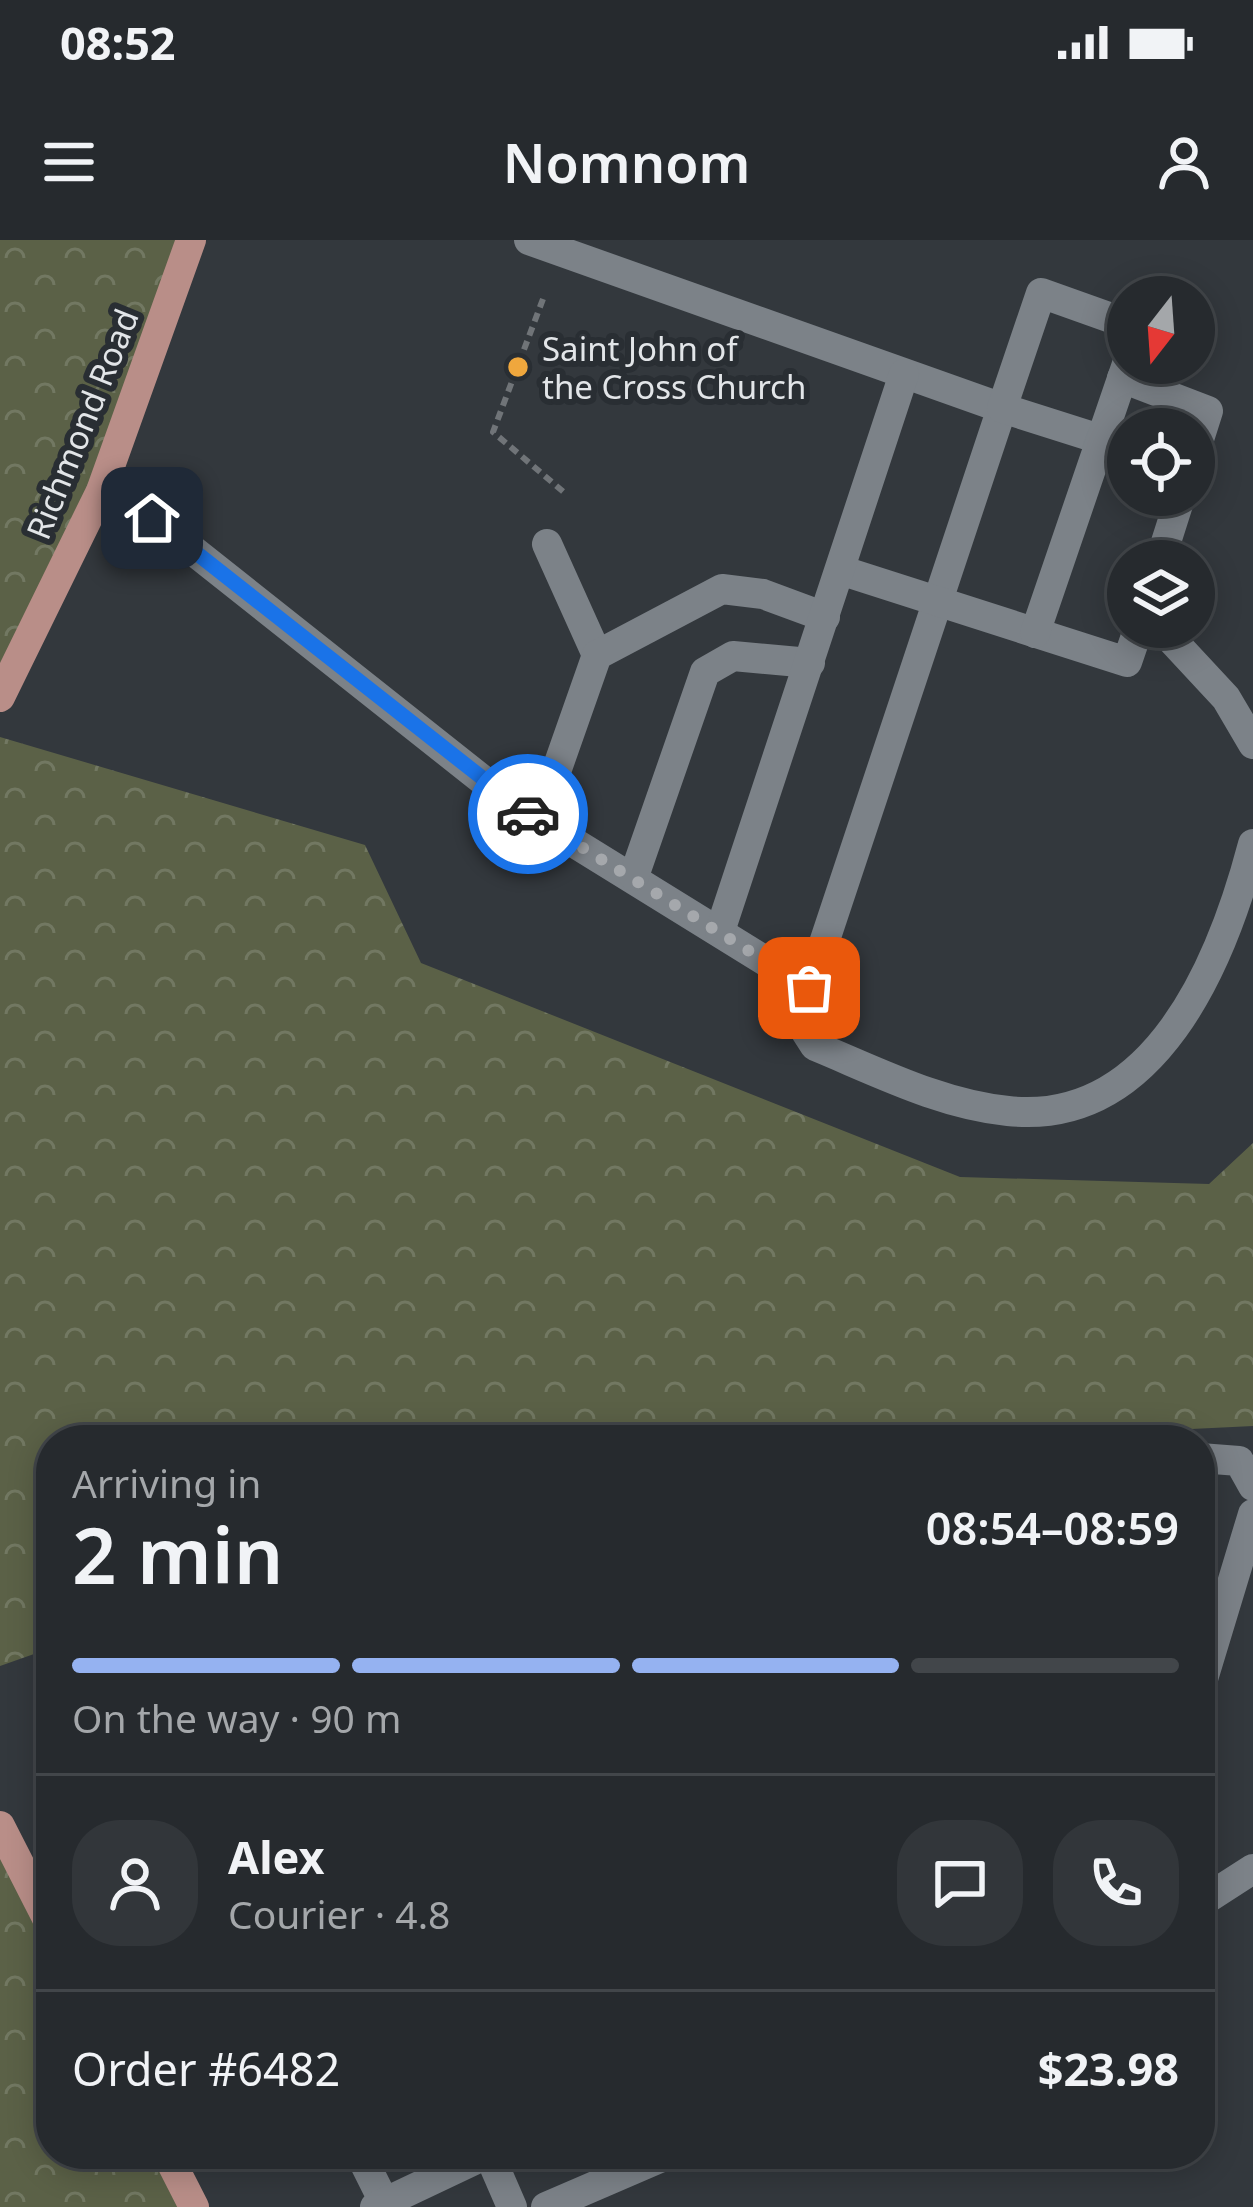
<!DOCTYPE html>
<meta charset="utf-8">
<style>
:root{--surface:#262a2e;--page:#32363a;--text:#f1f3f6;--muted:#a4a7aa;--line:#42464a;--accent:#95b2f1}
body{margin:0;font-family:"Noto Sans",sans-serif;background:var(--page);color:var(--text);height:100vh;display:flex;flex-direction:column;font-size:45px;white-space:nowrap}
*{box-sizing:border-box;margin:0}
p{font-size:39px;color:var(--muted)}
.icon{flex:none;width:66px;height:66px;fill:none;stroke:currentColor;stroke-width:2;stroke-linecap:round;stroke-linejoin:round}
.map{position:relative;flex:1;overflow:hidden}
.sheet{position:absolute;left:36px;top:1185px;width:1179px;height:744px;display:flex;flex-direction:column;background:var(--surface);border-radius:48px;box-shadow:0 6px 30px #0003,0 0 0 3px var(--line)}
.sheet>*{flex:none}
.needle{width:78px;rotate:197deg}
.tools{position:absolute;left:1107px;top:36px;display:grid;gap:24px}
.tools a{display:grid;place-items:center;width:108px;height:108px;border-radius:50%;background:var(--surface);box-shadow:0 6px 30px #0003,0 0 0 3px var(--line);font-size:60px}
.pin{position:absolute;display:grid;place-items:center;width:102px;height:102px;color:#fff;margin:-51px;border-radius:24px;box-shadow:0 6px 18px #0006}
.courier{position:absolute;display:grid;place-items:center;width:120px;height:120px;margin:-60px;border:9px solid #1a73e8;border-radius:50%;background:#fff;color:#222;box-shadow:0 3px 15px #0007}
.head em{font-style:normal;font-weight:600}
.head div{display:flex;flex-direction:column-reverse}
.head{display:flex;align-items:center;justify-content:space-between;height:204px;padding:0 36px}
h1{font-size:78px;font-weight:600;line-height:90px}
.bar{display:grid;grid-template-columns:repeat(4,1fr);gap:18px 12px;align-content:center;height:144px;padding:0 36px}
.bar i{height:15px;border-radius:9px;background:var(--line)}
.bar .selected{background:var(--accent)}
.bar p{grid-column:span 4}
.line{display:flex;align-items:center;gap:30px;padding:0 36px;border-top:3px solid var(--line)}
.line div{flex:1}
.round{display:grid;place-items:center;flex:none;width:126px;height:126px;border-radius:48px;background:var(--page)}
.status{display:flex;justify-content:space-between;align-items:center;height:84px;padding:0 60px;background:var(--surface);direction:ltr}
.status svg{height:33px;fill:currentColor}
header{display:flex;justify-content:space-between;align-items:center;height:156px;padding:0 36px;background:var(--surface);font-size:54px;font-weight:600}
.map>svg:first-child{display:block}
.forest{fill:url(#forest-crowns)}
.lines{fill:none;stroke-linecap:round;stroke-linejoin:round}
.path{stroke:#707478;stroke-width:6;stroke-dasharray:9 6;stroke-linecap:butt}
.minor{stroke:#7c8288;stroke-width:30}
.major{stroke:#b98e88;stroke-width:30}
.done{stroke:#a5a8ac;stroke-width:12;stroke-dasharray:0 21.6}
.route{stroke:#1a73e8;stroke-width:15}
.poi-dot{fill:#efa73d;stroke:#292e33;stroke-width:4.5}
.labels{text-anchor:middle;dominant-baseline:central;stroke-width:12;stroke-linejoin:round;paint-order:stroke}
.poi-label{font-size:33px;fill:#e2e5e8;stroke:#292e33;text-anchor:start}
.street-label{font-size:33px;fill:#e2e5e8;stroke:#292e33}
</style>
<div class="status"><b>08:52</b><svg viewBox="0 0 49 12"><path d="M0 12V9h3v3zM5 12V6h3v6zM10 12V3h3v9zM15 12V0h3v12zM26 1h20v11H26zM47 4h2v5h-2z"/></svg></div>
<header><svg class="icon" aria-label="menu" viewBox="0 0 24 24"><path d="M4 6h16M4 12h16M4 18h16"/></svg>Nomnom<svg class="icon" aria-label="person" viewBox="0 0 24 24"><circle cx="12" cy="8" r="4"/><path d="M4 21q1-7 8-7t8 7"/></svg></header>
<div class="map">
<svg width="1253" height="1967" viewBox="0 0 1253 1967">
<defs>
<pattern id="forest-crowns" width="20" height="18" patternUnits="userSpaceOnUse" patternTransform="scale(3)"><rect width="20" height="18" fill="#5b6147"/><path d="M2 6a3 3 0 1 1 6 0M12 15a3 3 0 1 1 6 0" fill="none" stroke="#727862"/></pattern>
</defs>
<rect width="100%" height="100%" fill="#33383d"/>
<g class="forest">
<polygon points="0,0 191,0 0,457"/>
<polygon points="0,497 365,605 421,723 960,937 1209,944 1253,903 1253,1186 963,1200 51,1200 51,1408 0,1426"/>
<polygon points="0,1586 51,1686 51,1914 167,1914 194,1967 0,1967"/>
</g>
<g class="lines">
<polyline class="path" points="543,59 493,192 566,254"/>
<g class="minor">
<path d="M529,0L1002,168L809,748L806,792L815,806C878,832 940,864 1008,871C1155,887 1222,722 1253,604"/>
<polyline points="1128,84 1041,53 1002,168 1128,208"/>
<polyline points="1122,138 1208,171 1194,215"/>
<polyline points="101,251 152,278 518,568 809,748"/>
<polyline points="547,304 597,415"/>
<polyline points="1160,321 1181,255"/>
<polyline points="840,330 1127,422 1139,387"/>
<polyline points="1160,387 1226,458 1253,504"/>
<polyline points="1035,393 1128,121"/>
<polyline points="539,580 597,415 722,349 763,354 825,377"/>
<polyline points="634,636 705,432 733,416 810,423"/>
<polyline points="720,691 904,134"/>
<polyline points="1200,1218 1239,1221 1253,1246"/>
<polyline points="1200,1449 1253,1274"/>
<polyline points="1200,1663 1253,1629"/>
<polyline points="360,1914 384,1962"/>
<polyline points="489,1914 512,1967"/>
<polyline points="375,1967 487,1914"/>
<polyline points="546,1967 669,1914"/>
</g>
<g class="major">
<polyline points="0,457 101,251 191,0"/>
<polyline points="0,1586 51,1686"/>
<polyline points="167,1914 194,1967"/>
</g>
</g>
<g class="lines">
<polyline class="done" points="528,574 809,748"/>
<polyline class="route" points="152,278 528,574"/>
</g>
<circle class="poi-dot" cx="518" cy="127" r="12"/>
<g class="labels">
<g class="poi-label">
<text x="542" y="108">Saint John of<tspan x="542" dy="38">the Cross Church</tspan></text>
</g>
<g class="street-label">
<text transform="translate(82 184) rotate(-68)">Richmond Road</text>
</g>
</g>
</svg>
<div class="tools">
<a><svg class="needle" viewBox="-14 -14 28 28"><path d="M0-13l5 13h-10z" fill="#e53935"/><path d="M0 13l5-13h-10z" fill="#a4a7aa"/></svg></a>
<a><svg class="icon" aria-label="locate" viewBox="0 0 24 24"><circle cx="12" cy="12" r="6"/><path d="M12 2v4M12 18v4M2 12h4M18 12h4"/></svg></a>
<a><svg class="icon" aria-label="layers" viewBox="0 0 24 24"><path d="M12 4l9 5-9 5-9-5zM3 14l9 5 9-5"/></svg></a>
</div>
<div class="pin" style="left:809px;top:748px;background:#ea580c"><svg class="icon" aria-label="bag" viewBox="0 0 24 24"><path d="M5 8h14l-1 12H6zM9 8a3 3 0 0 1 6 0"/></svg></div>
<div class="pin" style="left:152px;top:278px;background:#1f2937"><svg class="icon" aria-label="home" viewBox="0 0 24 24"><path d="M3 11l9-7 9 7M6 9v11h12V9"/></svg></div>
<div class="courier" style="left:528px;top:574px"><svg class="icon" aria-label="car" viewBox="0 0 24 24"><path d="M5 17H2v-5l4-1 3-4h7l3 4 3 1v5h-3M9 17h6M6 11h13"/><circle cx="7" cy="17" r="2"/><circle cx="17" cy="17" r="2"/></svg></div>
<section class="sheet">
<div class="head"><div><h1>2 min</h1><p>Arriving in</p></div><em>08:54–08:59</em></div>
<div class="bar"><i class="selected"></i><i class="selected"></i><i class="selected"></i><i></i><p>On the way · 90 m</p></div>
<div class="line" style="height:216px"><a class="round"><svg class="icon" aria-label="person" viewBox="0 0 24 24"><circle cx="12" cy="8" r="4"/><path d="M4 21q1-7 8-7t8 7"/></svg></a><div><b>Alex</b><p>Courier · 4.8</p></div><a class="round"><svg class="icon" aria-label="chat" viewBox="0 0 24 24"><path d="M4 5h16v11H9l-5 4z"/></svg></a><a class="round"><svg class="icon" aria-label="phone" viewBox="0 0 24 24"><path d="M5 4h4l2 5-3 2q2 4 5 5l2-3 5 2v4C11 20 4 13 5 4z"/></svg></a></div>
<div class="line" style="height:156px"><div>Order #6482</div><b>$23.98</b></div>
</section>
</div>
